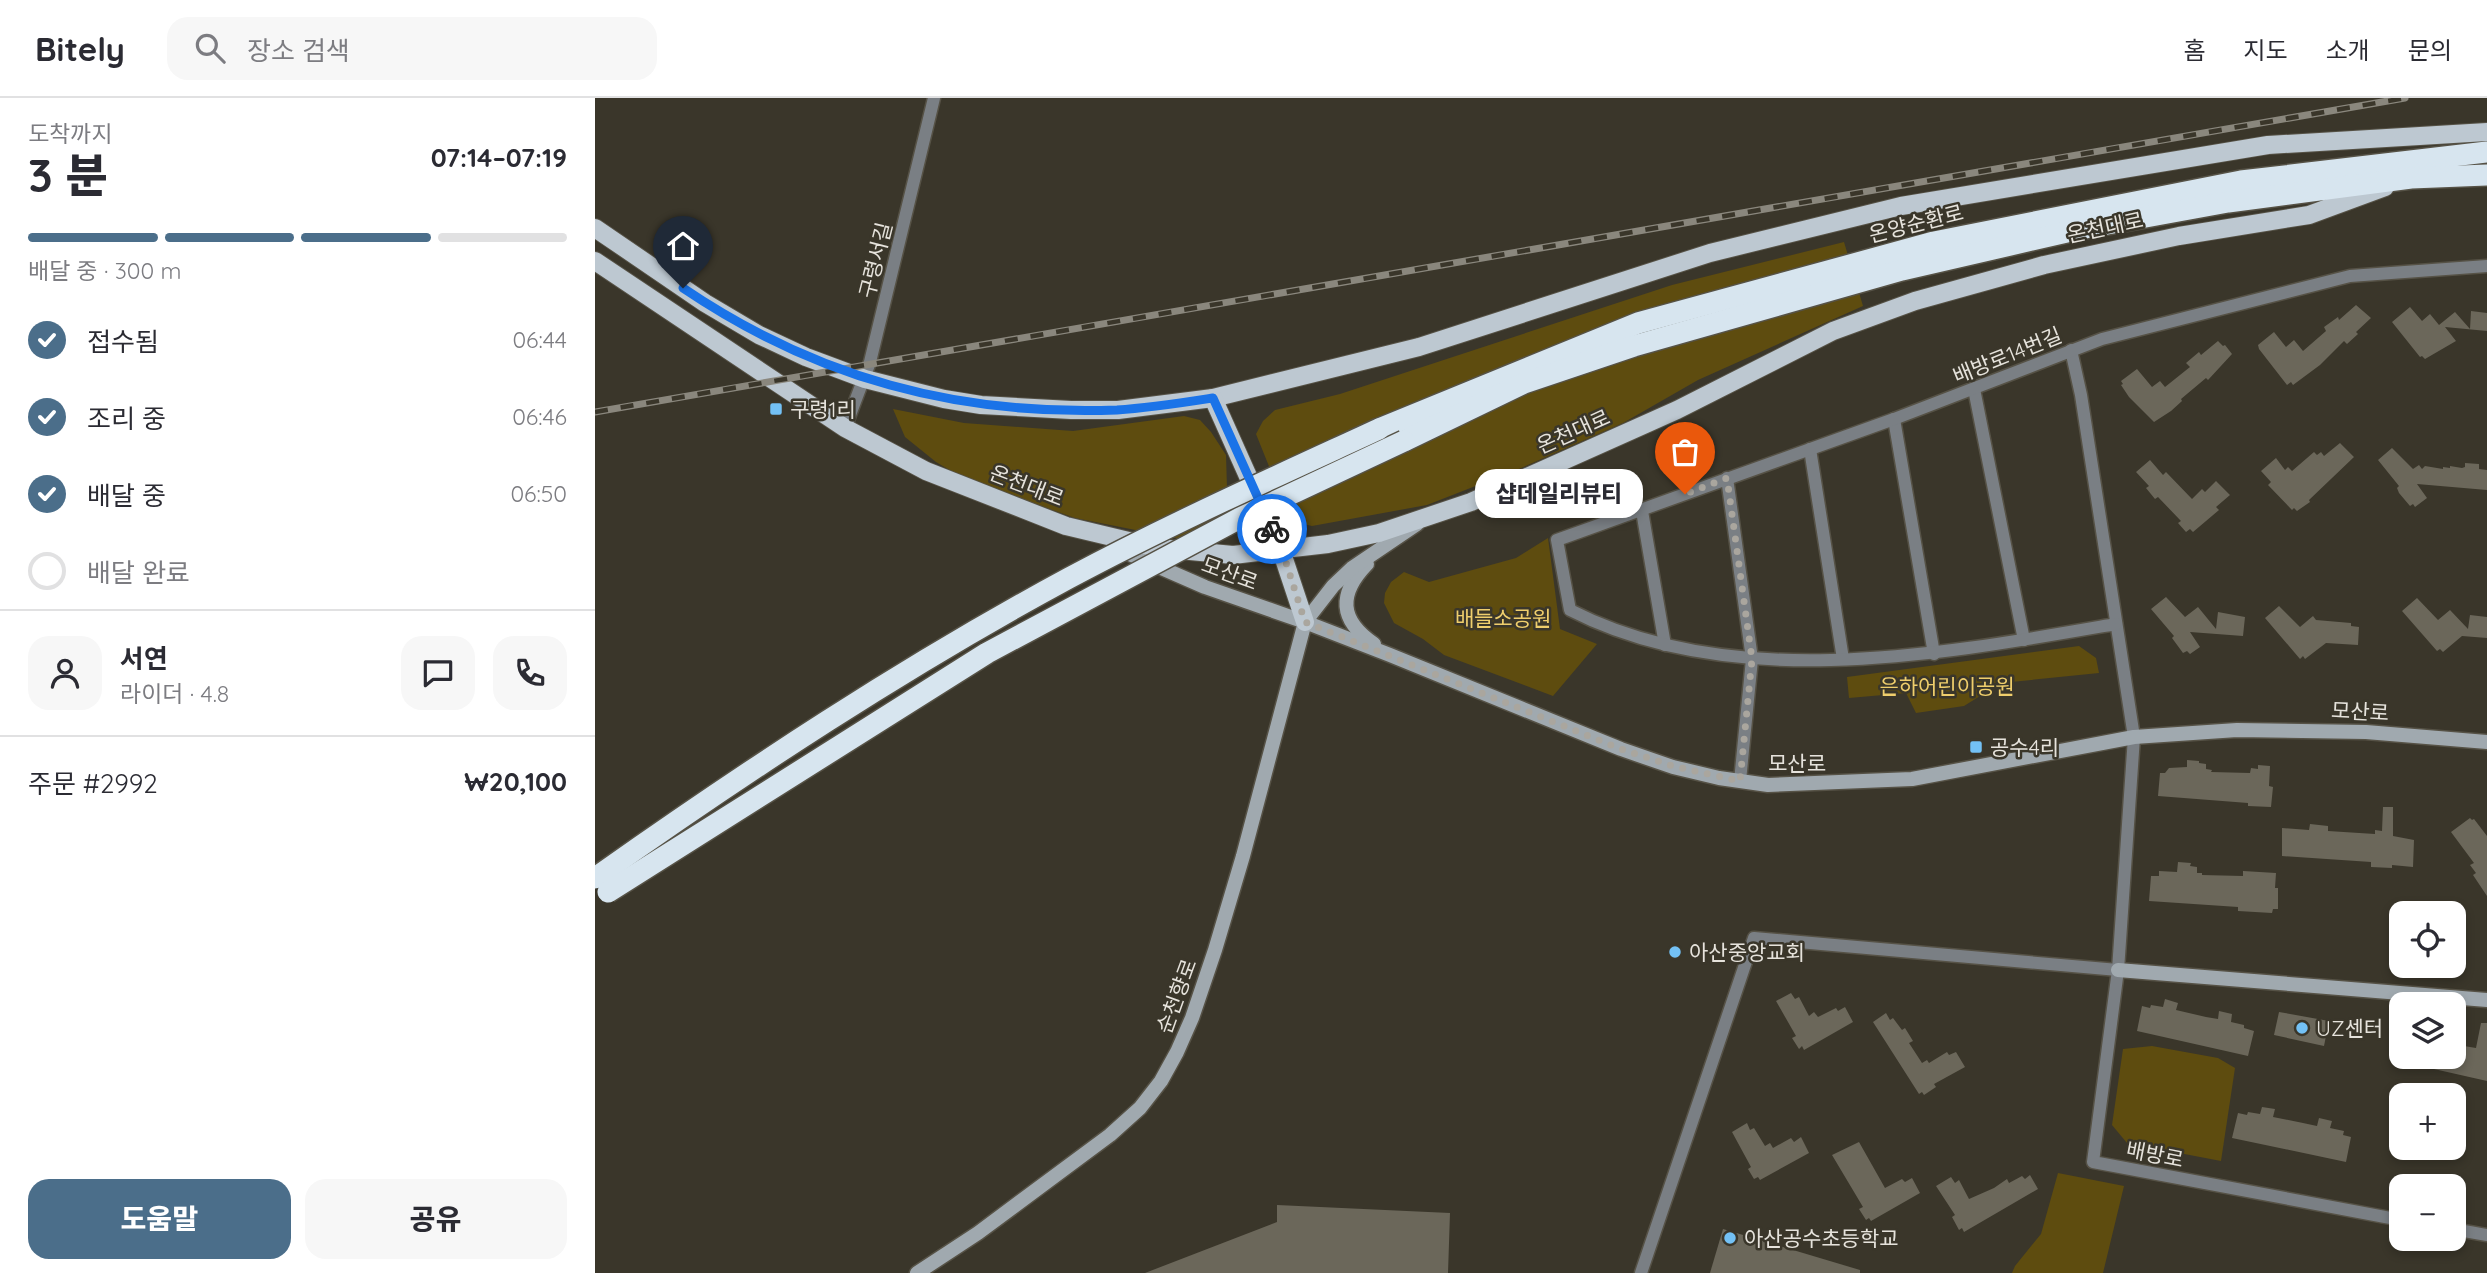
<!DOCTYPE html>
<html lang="ko">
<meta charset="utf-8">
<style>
:root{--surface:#fff;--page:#f7f7f7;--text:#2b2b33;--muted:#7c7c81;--line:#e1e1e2;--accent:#4b6e8a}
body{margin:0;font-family:Quicksand,"Noto Sans KR",sans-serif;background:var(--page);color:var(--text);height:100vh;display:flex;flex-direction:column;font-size:26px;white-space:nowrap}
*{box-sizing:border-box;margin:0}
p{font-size:23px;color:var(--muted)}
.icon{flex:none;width:38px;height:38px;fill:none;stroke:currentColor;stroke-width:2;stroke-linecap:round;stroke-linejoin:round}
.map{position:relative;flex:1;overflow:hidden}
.panel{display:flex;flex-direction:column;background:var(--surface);width:595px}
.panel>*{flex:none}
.buttons{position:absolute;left:1794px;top:803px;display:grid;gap:14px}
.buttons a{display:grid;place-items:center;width:77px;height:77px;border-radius:14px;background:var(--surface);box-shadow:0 4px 10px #0003;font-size:35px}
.pin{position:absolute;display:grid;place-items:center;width:60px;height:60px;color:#fff;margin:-72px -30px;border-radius:50% 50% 50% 0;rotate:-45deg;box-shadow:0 0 7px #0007}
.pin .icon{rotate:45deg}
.courier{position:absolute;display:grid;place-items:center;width:70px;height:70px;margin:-35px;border:5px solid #1a73e8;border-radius:50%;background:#fff;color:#222;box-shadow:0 2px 9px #0007}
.bubble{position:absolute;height:49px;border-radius:21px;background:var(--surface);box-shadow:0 4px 10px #0003;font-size:23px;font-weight:800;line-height:49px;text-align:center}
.summary em{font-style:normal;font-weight:800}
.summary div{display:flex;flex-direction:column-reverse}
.summary{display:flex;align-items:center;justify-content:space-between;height:119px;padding:0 28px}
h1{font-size:46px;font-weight:800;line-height:52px}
.bar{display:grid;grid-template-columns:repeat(4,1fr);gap:10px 7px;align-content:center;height:84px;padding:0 28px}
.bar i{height:9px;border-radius:5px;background:var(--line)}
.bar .on{background:var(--accent)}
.bar p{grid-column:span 4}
.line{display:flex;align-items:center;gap:18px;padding:0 28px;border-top:2px solid var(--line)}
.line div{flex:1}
.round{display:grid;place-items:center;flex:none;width:74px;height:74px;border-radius:21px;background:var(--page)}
ol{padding:0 28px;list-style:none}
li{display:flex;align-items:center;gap:21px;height:77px}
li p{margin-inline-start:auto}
li .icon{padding:7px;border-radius:50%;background:var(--accent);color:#fff;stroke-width:4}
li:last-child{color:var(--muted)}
li i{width:38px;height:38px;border:4px solid var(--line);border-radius:50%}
.action{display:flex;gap:14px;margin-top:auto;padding:14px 28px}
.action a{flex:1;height:80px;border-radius:21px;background:var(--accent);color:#fff;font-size:28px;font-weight:800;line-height:80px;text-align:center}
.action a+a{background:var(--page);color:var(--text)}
header{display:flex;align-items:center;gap:42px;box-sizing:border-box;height:98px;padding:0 35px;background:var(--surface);border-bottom:2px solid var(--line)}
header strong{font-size:33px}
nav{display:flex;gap:38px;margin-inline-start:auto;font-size:24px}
.search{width:490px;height:63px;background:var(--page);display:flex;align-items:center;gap:18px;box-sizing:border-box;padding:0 24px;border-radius:21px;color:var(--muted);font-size:26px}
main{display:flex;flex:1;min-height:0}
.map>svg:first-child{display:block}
.green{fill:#5e4c0f}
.building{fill:#6b675a}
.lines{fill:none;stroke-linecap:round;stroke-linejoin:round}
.street-casing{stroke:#565246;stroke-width:15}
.secondary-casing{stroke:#565246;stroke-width:17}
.primary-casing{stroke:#565246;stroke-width:20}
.highway-casing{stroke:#565246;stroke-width:24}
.street{stroke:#7a7f84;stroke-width:12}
.secondary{stroke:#a0a9af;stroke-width:14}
.primary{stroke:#bdc8d1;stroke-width:18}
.highway{stroke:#d7e5ef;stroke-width:21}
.rail-casing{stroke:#8a877d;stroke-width:7}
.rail{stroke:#3a362a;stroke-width:4.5;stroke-dasharray:13;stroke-linecap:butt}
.highway-bridge-casing{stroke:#565246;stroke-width:24;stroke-linecap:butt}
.highway-bridge{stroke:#d7e5ef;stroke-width:21}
.done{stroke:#aaa69e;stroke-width:7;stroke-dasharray:0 12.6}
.route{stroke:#1a73e8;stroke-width:9}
.poi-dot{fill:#73c1f5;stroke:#3a362a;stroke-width:2.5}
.labels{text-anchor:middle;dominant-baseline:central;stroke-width:5;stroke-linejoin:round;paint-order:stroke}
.street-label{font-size:21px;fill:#e6e3dc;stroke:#3a362a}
.poi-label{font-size:21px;fill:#e6e3dc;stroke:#3a362a;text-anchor:start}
.park-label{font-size:21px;fill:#efce6c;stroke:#3a362a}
</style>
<header>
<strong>Bitely</strong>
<div class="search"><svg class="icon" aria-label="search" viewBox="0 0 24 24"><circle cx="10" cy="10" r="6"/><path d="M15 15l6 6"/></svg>장소 검색</div>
<nav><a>홈</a><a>지도</a><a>소개</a><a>문의</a></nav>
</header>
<main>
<section class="panel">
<div class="summary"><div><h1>3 분</h1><p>도착까지</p></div><em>07:14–07:19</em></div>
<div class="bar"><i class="on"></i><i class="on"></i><i class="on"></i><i></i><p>배달 중 · 300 m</p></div>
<ol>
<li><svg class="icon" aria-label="check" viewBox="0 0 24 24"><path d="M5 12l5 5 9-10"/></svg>접수됨<p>06:44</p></li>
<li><svg class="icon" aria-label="check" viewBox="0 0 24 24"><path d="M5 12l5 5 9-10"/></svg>조리 중<p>06:46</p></li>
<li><svg class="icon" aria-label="check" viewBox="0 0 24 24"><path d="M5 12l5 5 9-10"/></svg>배달 중<p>06:50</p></li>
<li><i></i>배달 완료</li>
</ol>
<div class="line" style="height:126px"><a class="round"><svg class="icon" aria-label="person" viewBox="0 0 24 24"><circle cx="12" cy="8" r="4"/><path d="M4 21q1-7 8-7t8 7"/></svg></a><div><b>서연</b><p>라이더 · 4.8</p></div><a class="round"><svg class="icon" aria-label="chat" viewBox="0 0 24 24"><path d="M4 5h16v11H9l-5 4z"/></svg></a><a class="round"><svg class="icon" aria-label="phone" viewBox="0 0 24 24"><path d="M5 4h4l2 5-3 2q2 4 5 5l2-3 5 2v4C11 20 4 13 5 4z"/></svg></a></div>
<div class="line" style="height:91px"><div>주문 #2992</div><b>₩20,100</b></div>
<div class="action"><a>도움말</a><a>공유</a></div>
</section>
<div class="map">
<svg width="1892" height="1175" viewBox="0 0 1892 1175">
<rect width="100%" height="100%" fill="#3a362a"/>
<g class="green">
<polygon points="1249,144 1268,208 1103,282 1028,325 924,371 832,407 717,428 696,423 661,336 668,323 680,312 745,296 1077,187"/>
<polygon points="298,311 369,325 478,333 589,318 605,322 616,334 631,357 633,423 606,445 480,420 368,380 341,364 310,339"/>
<polygon points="953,440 965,531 1002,546 958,598 849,557 828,541 799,525 789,505 790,495 796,484 809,474 834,484 921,460"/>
<polygon points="1484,548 1501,560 1504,575 1406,585 1369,608 1321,615 1311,595 1254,600 1252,579"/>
<polygon points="1557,948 1623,960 1640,970 1626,1063 1532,1045 1517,1027 1528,951"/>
<polygon points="1463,1075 1529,1088 1508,1175 1417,1175 1420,1168 1446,1136"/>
</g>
<g class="building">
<polygon points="1761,207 1776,220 1761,234 1763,236 1752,246 1749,243 1725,267 1698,287 1696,284 1692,287 1664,251 1663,247 1679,234 1691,249 1699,242 1708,253 1731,233 1729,229 1743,219 1744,222"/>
<polygon points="1815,209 1827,223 1835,216 1844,227 1860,214 1875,231 1876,213 1892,215 1892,233 1850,229 1861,243 1830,261 1827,258 1825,259 1797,224"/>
<polygon points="1623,243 1628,248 1630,247 1637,256 1613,282 1611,280 1586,301 1587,303 1576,313 1559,324 1534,299 1526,287 1528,286 1526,283 1542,271 1557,289 1565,283 1570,289 1595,269 1591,265 1604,254 1606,257"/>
<polygon points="1745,345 1759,359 1714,402 1715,404 1702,413 1699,410 1697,412 1673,387 1676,384 1666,373 1681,360 1690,372 1693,369 1697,373 1719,354 1722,357 1726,354 1729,358"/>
<polygon points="1797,350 1818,371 1824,367 1827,371 1830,368 1848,371 1848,369 1855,370 1855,368 1867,370 1870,369 1870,365 1884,366 1884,371 1892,372 1892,392 1822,386 1832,400 1820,409 1818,406 1815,408 1804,395 1802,390 1804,388 1783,362"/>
<polygon points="1555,362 1568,377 1571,374 1597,401 1607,391 1610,394 1621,383 1635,397 1621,409 1624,412 1598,434 1595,431 1591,434 1583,425 1586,423 1563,399 1560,401 1551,390 1554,388 1541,374"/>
<polygon points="1571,499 1590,519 1603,509 1621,531 1623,514 1650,519 1648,538 1595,534 1605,549 1595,556 1592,553 1588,555 1577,540 1579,538 1556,511"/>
<polygon points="1822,500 1843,522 1855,512 1873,531 1875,517 1892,519 1892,540 1867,538 1848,554 1845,551 1842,553 1807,513"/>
<polygon points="1684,508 1705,529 1718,518 1721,522 1756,525 1756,528 1764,529 1763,547 1731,545 1710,561 1708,558 1705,561 1670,520"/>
<polygon points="1592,662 1604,663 1604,665 1611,666 1611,671 1617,672 1616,674 1655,675 1656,670 1663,671 1663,667 1675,668 1674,688 1678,689 1676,709 1653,708 1653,705 1563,698 1565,675 1570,675 1574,670 1592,669"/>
<polygon points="1788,709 1798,709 1798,738 1819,742 1818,769 1797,767 1797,770 1776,769 1776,764 1687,758 1687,730 1714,732 1715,726 1733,728 1733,733 1780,736 1780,732 1787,733"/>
<polygon points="1875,720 1877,722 1879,721 1892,738 1892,798 1878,777 1881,775 1875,767 1879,765 1856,734"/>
<polygon points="1583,764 1596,765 1595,768 1602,769 1602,775 1607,775 1607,777 1648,778 1648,773 1681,775 1680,790 1683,790 1683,811 1678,811 1677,815 1643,813 1643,809 1554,803 1556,778 1564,778 1564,773 1582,774"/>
<polygon points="1196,895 1200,901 1204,899 1214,918 1219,914 1223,919 1241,910 1243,913 1250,909 1258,924 1209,952 1207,948 1204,951 1197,940 1201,938 1181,903"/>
<polygon points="1570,901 1583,905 1581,912 1611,919 1623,921 1624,913 1637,916 1636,924 1649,927 1649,930 1659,933 1653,958 1542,933 1547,908 1555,910 1556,907 1568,909"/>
<polygon points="1684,914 1734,923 1729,948 1679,937"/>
<polygon points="1291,915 1295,922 1298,920 1307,932 1310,930 1318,943 1314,945 1327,965 1332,962 1334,965 1352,954 1354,957 1361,954 1370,969 1339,986 1341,989 1329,997 1327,994 1324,996 1278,924"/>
<polygon points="1886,925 1892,925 1892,983 1808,964 1808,959 1858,959 1858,950 1868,952 1869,948 1881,950"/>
<polygon points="1667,1009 1680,1011 1678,1019 1708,1025 1722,1028 1724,1020 1737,1023 1735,1030 1749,1033 1748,1037 1756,1039 1751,1064 1637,1040 1643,1015 1652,1017 1653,1014 1665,1016"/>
<polygon points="1152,1025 1155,1032 1159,1030 1170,1048 1175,1045 1178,1050 1196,1040 1199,1044 1206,1039 1214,1055 1165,1082 1163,1079 1159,1081 1153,1071 1156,1069 1137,1034"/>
<polygon points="1264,1044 1290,1090 1307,1081 1310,1084 1317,1080 1325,1095 1276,1123 1274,1120 1271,1122 1264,1111 1268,1109 1237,1057"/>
<polygon points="1435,1077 1443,1091 1369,1134 1367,1130 1364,1132 1357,1119 1360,1117 1341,1088 1356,1079 1360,1085 1364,1082 1374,1101 1399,1090 1412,1081 1414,1085 1427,1078 1430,1081"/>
<polygon points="682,1107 855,1115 853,1175 550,1175 682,1124"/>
<polygon points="1128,1131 1265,1172 1265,1175 1115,1175"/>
</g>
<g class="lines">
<defs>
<g id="street">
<polyline points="1476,252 1486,297 1539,639 1523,872 1498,1064 1806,1122"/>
<polyline points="1379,291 1429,542"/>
<polyline points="1299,321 1339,556"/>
<polyline points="250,330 275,264 339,0"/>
<polyline points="1215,351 1248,561"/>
<polyline points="1132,380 1157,561 1145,683"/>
<polyline points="1047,413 1070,547"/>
<path d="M1521,526C1348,556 1138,596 975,512L962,442L1299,321L1507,241L1755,178L1892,168"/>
<polyline points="1858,1131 1892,1137"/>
<polyline points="1046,1175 1159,840 1523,872"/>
</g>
<g id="secondary">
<polyline points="523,451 610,489 710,524 795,557 1026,651 1078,669 1124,680 1173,687 1317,681 1539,639 1642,632 1771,634 1892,644"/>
<path d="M772,466C743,496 744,522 779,546"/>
<polyline points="1523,872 1892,902"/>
<polyline points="322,1175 383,1135 515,1037 545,1010 566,983 582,954 597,920 620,852 648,758 710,524 738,488 757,470 822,426"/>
</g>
<g id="primary">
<polyline points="0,130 110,205 164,237 211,259 270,281 349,301 386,307 476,312 523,312 618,300 824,249 1115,155 1306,108 1673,47 1892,34"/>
<polyline points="0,163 250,330 331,373 471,428 563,450 638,457 733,446 784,435 876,404 1082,312 1238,233 1320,203 1449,167 1584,138 1714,117 1790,89"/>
<polyline points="618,300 686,452 710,524"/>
</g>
<g id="highway">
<polyline points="784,331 1043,225 1339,144 1646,83 1892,54"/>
<polyline points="809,343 929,285 1039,248 1307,172 1485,131 1633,104 1816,80 1892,77"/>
</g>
</defs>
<use href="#street" class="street-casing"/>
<use href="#secondary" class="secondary-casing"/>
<use href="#primary" class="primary-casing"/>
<use href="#highway" class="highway-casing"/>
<use href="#street" class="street"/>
<use href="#secondary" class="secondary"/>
<use href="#primary" class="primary"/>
<use href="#highway" class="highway"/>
<defs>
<polyline id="rail" points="0,314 1810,0"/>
</defs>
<use href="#rail" class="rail-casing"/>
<use href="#rail" class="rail"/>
<defs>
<g id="highway-bridge">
<path d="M0,780C153,672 309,569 474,480C575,426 680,379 784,331"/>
<polyline points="13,794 392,555 645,420 809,343"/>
</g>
</defs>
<use href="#highway-bridge" class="highway-bridge-casing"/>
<use href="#highway-bridge" class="highway-bridge"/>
</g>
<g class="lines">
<polyline class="done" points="677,431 687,452 710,524 1026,651 1078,668 1145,683 1157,561 1132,380 1090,396"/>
<path class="route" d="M88,190C221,280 362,318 522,312C555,310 586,305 618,300L677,431"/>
</g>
<g class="poi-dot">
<rect x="174" y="304" width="14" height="14" rx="3.5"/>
<rect x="1374" y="642" width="14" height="14" rx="3.5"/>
<circle cx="1080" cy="854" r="7"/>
<circle cx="1707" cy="930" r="7"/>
<circle cx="1135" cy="1140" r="7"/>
</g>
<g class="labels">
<g class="street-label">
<text transform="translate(1321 125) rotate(-14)">온양순환로</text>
<text transform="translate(1510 129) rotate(-12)">온천대로</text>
<text transform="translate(280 162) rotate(-76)">구령서길</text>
<text transform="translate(1412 257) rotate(-22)">배방로14번길</text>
<text transform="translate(978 333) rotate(-24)">온천대로</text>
<text transform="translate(432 387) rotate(21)">온천대로</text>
<text transform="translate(635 475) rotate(20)">모산로</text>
<text transform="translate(1765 613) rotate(3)">모산로</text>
<text x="1202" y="665">모산로</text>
<text transform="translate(581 898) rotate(-70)">순천향로</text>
<text transform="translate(1560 1056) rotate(11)">배방로</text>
</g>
<g class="poi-label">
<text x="195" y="311">구령1리</text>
<text x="1395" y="649">공수4리</text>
<text x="1094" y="854">아산중앙교회</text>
<text x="1721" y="930">UZ센터</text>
<text x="1149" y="1140">아산공수초등학교</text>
</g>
<g class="park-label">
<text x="908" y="520">배들소공원</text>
<text x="1352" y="588">은하어린이공원</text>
</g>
</g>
</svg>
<div class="buttons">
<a><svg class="icon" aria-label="locate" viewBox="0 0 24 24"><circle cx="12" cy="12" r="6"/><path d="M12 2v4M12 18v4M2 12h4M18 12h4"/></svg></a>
<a><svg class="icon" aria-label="layers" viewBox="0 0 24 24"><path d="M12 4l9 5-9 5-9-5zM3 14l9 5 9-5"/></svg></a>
<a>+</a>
<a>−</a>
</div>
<div class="pin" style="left:1090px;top:396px;background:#ea580c"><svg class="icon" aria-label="bag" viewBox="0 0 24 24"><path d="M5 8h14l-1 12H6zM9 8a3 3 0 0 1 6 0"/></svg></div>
<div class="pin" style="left:88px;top:190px;background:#1f2937"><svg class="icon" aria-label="home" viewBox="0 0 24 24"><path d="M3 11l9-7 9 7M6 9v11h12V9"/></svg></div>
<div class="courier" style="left:677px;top:431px"><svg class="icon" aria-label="bike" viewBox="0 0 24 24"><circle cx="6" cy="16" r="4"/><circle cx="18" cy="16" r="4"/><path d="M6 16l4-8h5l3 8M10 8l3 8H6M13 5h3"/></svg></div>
<div class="bubble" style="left:880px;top:371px;width:168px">샵데일리뷰티</div>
</div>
</main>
